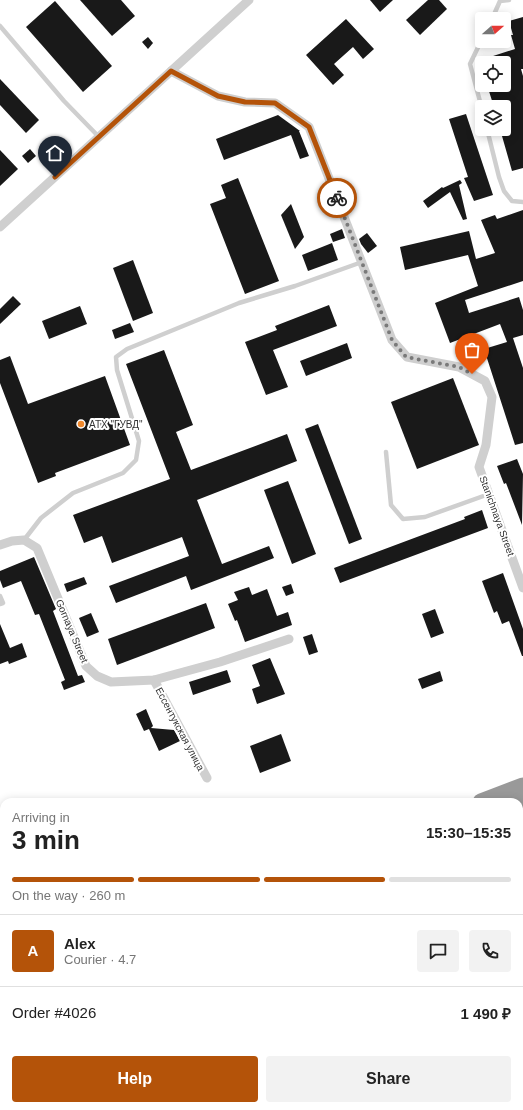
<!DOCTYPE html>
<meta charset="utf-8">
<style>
:root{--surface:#fff;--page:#f2f2f2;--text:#222;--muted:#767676;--line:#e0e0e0;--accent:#b45309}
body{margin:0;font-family:Arial,sans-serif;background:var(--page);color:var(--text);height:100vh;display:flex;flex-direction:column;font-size:15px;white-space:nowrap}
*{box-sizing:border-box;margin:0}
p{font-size:13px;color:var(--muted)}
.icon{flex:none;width:22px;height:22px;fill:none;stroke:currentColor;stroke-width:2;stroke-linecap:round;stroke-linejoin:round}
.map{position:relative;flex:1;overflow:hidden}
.drawer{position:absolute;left:0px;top:798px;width:523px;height:312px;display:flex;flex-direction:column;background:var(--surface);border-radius:12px 12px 0 0;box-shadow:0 2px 10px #0003}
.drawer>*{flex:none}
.needle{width:26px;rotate:69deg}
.fabs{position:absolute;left:475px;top:12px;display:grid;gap:8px}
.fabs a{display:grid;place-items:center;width:36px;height:36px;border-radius:4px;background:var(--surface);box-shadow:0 2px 10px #0003;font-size:20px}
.pin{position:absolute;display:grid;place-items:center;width:34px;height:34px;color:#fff;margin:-41px -17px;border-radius:50% 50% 50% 0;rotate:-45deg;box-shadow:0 0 4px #0007}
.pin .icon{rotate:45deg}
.courier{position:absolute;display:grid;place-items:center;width:40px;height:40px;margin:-20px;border:3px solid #b45309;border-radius:50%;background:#fff;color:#222;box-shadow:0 1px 5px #0007}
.head em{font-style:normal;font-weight:700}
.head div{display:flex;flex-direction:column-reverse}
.head{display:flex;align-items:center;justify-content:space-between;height:68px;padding:0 12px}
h1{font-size:26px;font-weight:700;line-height:30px}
.bar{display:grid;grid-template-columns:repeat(4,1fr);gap:6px 4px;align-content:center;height:48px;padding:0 12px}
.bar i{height:5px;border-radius:3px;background:var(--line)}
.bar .selected{background:var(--accent)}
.bar p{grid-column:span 4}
.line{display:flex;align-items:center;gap:10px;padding:0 12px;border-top:1px solid var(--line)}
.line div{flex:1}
.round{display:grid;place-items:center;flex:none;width:42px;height:42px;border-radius:4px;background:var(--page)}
.button{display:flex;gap:8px;margin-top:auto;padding:8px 12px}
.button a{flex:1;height:46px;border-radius:4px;background:var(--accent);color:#fff;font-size:16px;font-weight:700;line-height:46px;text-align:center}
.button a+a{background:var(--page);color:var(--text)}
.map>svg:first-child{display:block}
.green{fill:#e0efe0}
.water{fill:#cccef0}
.building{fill:#191919}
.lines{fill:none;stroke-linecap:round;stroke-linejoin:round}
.lane{stroke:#cfcfcf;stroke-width:4.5}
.street{stroke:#cfcfcf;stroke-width:9}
.highway{stroke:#999;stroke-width:17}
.done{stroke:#7a7a7a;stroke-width:4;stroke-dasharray:0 7.2}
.route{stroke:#b45309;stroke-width:5}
.poi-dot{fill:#f1892d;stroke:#fff;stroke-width:1.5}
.labels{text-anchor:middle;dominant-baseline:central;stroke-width:4;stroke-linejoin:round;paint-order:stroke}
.poi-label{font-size:10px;fill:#323232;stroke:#fff;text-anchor:start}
.street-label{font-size:10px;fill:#323232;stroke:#fff}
</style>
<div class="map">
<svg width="523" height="1110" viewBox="0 0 523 1110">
<rect width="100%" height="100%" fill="#fff"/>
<polygon class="green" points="519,871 523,871 523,961 519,952"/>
<polygon class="water" points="4,1054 4,1106 415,1106 417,1110 0,1110 0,1055"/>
<g class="building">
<polygon points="80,0 121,0 135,16 112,36"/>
<polygon points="370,0 393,0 380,12"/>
<polygon points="428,0 439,0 447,9 420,35 406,20"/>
<polygon points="55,1 112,66 83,92 26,27"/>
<polygon points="523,17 523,69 521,69 523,76 523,168 512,171 500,129 504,129 504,107 494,107 487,85 504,85 504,63 492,63 490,57 515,49 511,35 513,35 509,21"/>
<polygon points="346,19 374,49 363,59 353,47 334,64 344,75 333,85 306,55"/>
<polygon points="148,37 153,43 148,49 142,42"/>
<polygon points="0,79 39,120 26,133 0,105"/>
<polygon points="466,114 493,195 474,201 464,178 468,177 449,119"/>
<polygon points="278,115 300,131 299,131 309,156 300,159 291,135 224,160 216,139"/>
<polygon points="30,149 36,156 28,163 22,156"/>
<polygon points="0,150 18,169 0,186"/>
<polygon points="238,178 279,281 245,294 210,204 226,198 221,185"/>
<polygon points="460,180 462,183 459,185 467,219 463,220 450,192 428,208 423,201 442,187 443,188"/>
<polygon points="291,204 304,237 295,249 281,215"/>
<polygon points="523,210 523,281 465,300 469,313 519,297 523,310 523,335 513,338 523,368 523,443 515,445 484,349 507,342 500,324 450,343 435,303 478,286 468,255 405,270 400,247 469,231 476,259 495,253 481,220 495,215 497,219"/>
<polygon points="342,229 345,238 333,242 330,234"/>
<polygon points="367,233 377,246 368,253 361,244 359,239"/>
<polygon points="332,243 338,260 308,271 302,255"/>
<polygon points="133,260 153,313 133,321 113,268"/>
<polygon points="13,296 21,304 0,324 0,309"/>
<polygon points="329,305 337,326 273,350 288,387 266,395 245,342 277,330 275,326"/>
<polygon points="80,306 87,324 49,339 42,321"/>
<polygon points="130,323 134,332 115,339 112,330"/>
<polygon points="347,343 352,358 306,376 300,361"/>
<polygon points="164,350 193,425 176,432 191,470 287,434 297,461 197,500 222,564 269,546 274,558 191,590 186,576 116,603 109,586 189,556 182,537 112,563 102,536 84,543 73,515 170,479 126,364"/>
<polygon points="10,356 28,404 105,376 130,445 55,473 56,476 38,483 0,383 0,360"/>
<polygon points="453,378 479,445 417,469 391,402"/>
<polygon points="318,424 362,539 349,544 305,429"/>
<polygon points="517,459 523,474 522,525 506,483 504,484 497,466"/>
<polygon points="288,481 316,554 292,564 264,490"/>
<polygon points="482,510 488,528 340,583 334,568 465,519 464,517"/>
<polygon points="34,557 56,609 53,611 78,676 82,675 85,682 64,690 61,682 65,680 39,614 35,615 21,581 3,588 0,580 0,571"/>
<polygon points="503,573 523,629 523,656 522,656 509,621 502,624 497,611 494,613 482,581"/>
<polygon points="84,577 87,584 67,592 64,584"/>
<polygon points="291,584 294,593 286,596 282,587"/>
<polygon points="249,587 252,595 267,589 277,616 288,612 292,625 245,642 237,620 235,621 228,604 238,600 234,592"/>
<polygon points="206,603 215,628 117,665 108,639"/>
<polygon points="435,609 444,633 431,638 422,614"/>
<polygon points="91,613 99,632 87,637 79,618"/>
<polygon points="0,624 10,648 22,643 27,657 9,664 8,661 0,664"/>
<polygon points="312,634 318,652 309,655 303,637"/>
<polygon points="270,658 285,694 257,704 252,689 260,686 252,665"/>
<polygon points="227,670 231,682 193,695 189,682"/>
<polygon points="440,671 443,681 422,689 418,679"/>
<polygon points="146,709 153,726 151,728 174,730 180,741 159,751 149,729 144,731 136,714"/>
<polygon points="281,734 291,761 260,773 250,746"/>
</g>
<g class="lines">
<g class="lane">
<polyline points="492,19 500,1 509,0"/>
<polyline points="0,26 64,101 99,137"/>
<polyline points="482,39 470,64 482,109"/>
<polyline points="487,129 499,177 504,191 512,201 523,202"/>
<polyline points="386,452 391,505 403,519 425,517 489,494"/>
<polyline points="24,540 41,518 73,493 123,473 136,460 139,441 117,370 116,357 127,349 239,303 295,286 362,262"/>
<polyline points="0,596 3,603 0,604"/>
<polyline points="456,1106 458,1110"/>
<polyline points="497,1106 499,1110"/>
</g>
<g class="street">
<polyline points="171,71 218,96 245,102 275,103 309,127 392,340 407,357 459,367 485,381 492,397 486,445 479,467 523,588"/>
<polyline points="0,227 249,0"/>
<polyline points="0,545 12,541 24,540 37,548 86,666 97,676 111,682 154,680 220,662 289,639"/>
<polyline points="154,680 207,778"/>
</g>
<g class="highway">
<polyline points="481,802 523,786"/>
<polyline points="518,802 523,800"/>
<polyline points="0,982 4,981"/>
<polyline points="0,1006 4,1004"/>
</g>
</g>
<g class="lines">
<polyline class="done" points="337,198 392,340 406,357 459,367 472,374"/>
<polyline class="route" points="55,177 171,71 218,96 245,102 275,103 309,127 337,198"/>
</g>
<circle class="poi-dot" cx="81" cy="424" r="4"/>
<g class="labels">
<g class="poi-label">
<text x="89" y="424">АТХ "ГУВД"</text>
</g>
<g class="street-label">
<text transform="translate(497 516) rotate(70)">Stanichnaya Street</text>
<text transform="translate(72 631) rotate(67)">Gornaya Street</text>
<text transform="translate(180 729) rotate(62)">Ессентукская улица</text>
</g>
</g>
</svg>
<div class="fabs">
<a><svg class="needle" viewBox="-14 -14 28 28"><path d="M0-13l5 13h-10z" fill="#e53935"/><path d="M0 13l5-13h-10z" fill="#767676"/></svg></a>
<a><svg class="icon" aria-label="locate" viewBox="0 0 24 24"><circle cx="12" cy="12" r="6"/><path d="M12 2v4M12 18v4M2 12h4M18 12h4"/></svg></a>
<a><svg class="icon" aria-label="layers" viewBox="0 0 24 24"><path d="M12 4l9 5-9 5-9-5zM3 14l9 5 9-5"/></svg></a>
</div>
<div class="pin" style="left:472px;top:374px;background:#ea580c"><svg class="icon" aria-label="bag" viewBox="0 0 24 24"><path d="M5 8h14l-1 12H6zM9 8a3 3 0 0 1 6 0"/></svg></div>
<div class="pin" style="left:55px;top:177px;background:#1f2937"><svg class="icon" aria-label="home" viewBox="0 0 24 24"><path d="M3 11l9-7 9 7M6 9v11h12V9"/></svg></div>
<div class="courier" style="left:337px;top:198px"><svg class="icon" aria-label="bike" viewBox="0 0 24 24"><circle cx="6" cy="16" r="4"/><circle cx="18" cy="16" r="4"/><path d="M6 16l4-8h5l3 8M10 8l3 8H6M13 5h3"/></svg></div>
<section class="drawer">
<div class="head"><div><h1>3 min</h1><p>Arriving in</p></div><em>15:30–15:35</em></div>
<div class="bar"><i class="selected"></i><i class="selected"></i><i class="selected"></i><i></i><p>On the way · 260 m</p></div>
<div class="line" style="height:72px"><b class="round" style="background:var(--accent);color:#fff">A</b><div><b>Alex</b><p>Courier · 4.7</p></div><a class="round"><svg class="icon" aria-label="chat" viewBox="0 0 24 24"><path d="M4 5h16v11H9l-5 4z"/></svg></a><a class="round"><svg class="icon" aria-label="phone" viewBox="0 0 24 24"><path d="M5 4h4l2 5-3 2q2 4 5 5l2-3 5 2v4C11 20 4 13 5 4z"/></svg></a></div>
<div class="line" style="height:52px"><div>Order #4026</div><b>1 490 ₽</b></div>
<div class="button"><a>Help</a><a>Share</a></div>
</section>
</div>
